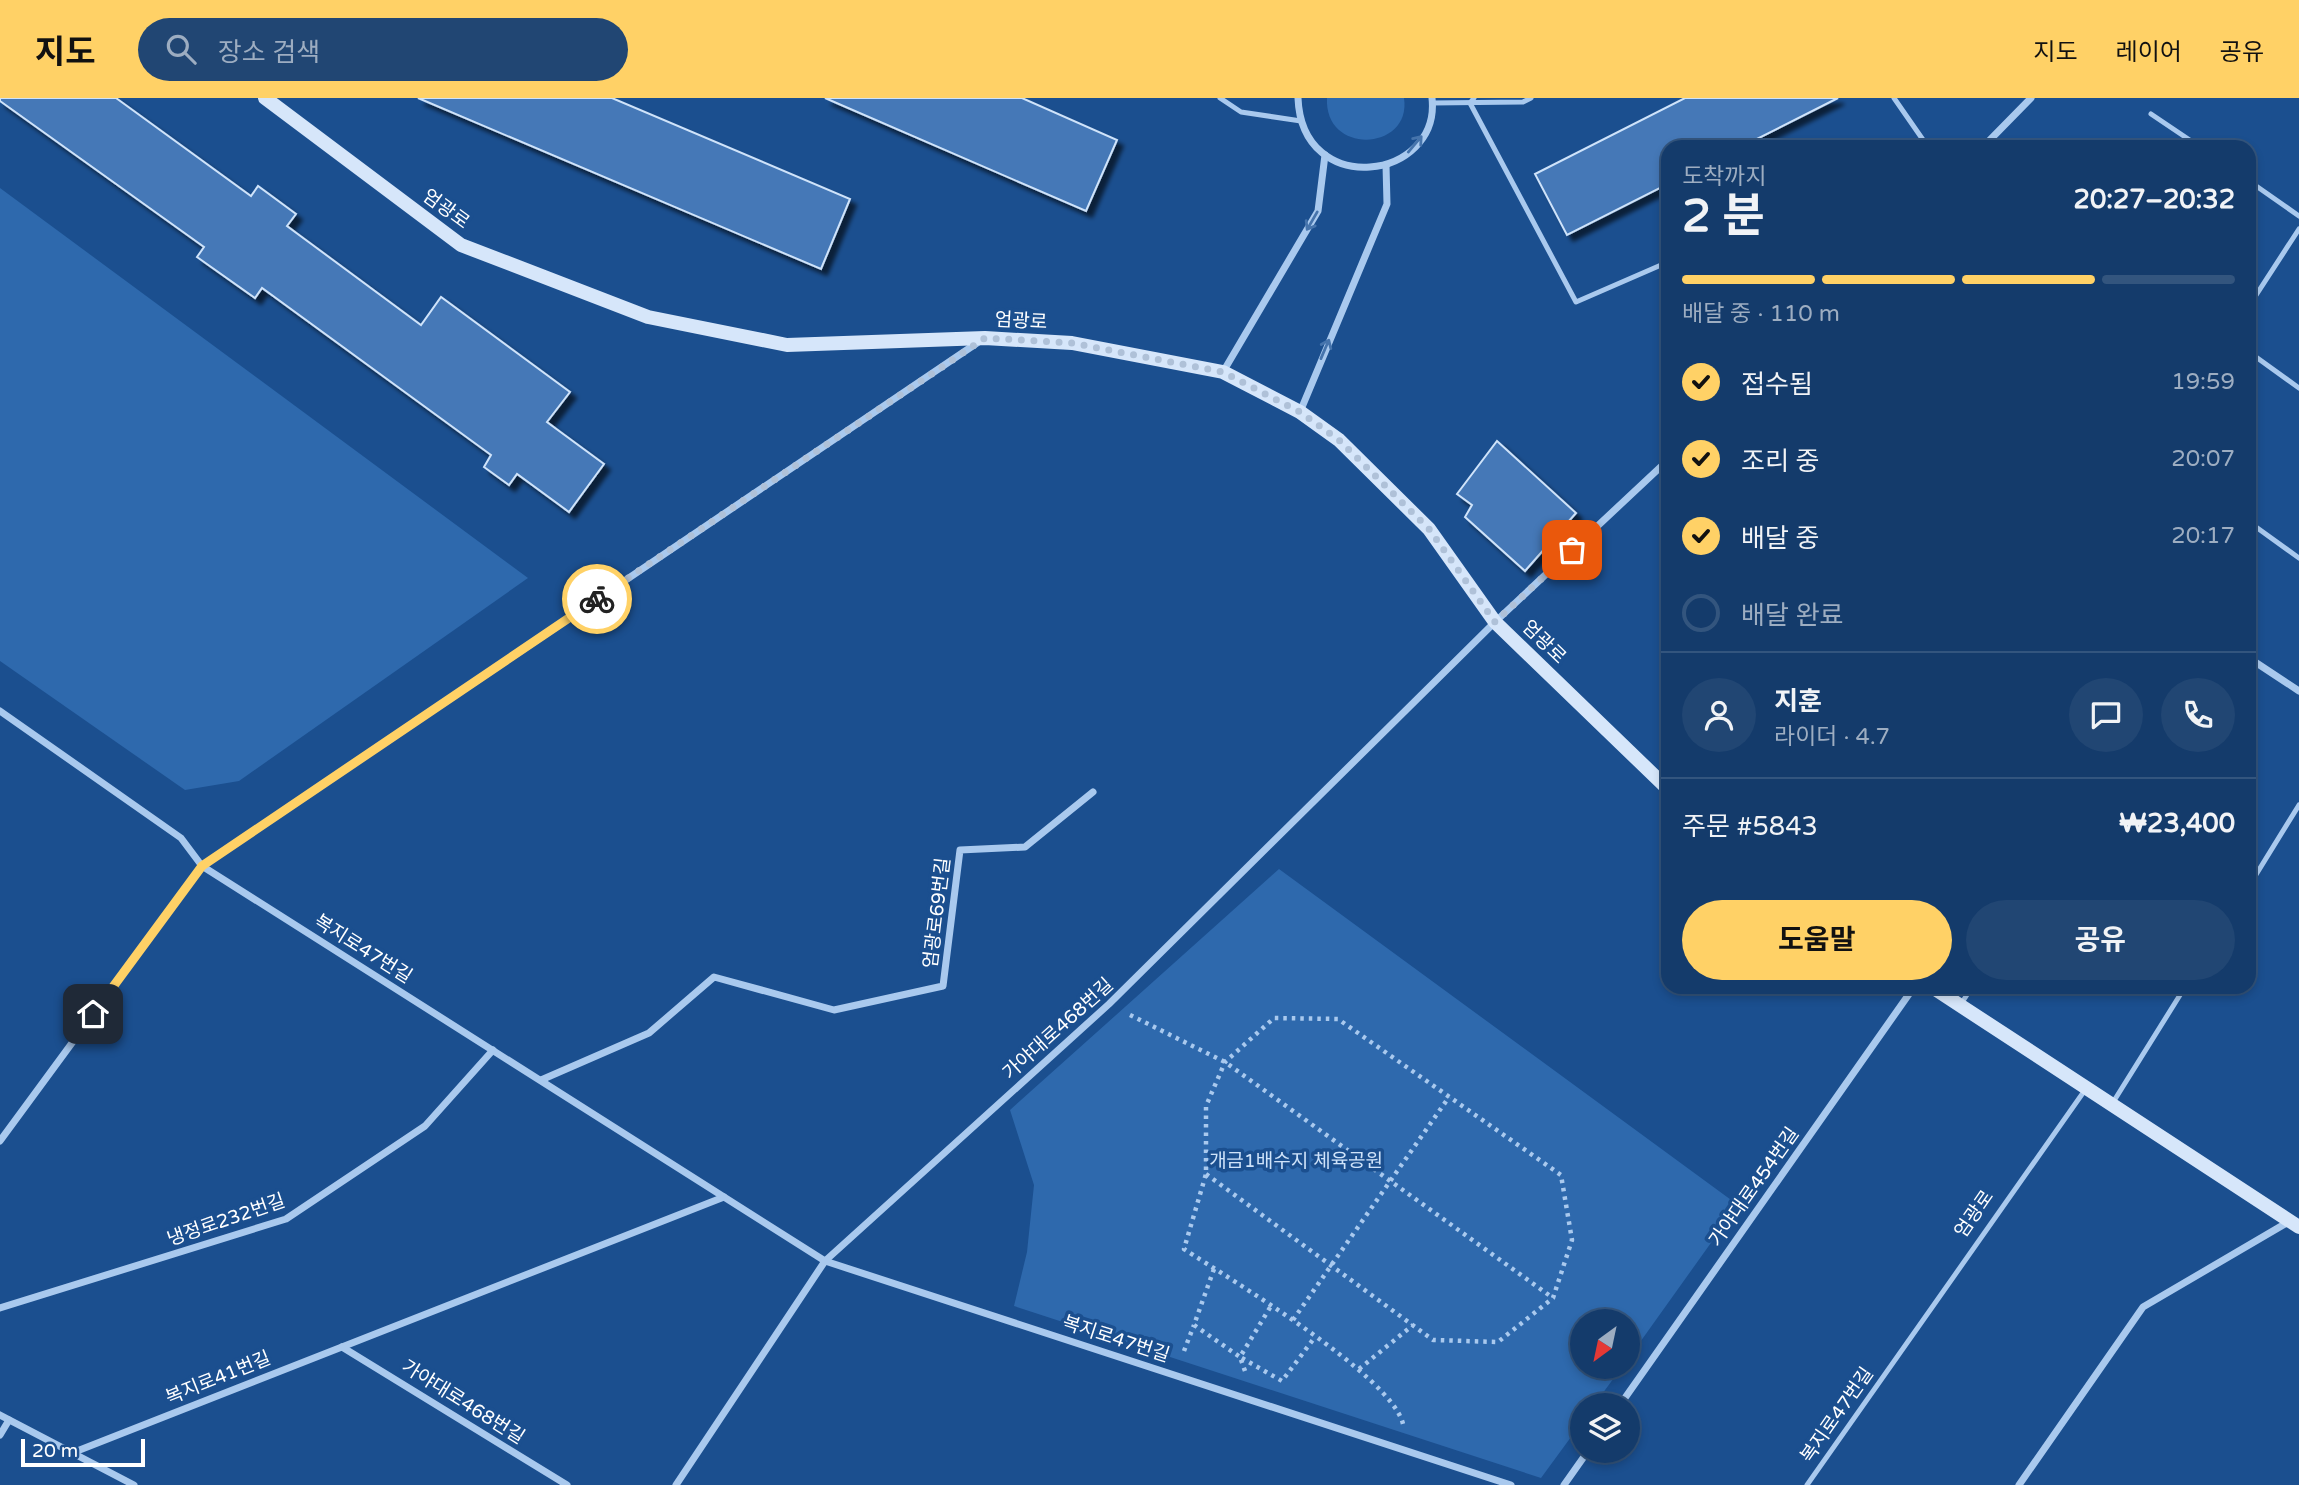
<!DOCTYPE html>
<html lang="ko">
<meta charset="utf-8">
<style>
:root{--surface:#143b6b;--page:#214673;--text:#f1f3f6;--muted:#9dadc1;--line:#33557e;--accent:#ffd166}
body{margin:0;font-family:"Varela Round","Noto Sans KR",sans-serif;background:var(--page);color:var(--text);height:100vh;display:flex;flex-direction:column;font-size:26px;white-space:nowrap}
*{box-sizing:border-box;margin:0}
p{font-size:23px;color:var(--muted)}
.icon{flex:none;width:38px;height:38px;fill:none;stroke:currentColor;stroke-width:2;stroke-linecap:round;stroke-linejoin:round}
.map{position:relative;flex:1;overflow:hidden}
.sheet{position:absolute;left:1661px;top:42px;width:595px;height:854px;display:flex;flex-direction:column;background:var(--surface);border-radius:21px;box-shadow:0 4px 10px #0003,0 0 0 2px var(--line)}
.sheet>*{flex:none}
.needle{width:46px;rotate:213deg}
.controls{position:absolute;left:1570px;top:1211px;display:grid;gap:14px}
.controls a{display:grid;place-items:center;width:70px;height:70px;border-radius:50%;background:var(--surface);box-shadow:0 4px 10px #0003,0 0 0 2px var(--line);font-size:35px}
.scale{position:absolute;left:21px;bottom:18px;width:124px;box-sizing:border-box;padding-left:7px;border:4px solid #fff;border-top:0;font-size:19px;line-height:24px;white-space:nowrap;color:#fff;-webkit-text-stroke:5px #1b4f8f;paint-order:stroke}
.pin{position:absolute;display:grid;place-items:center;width:60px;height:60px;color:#fff;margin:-30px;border-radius:14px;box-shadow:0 4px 10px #0006}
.courier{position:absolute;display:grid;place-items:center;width:70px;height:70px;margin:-35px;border:5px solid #ffd166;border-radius:50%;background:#fff;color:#222;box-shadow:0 2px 9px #0007}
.overview em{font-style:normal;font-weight:700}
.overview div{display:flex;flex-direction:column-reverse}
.overview{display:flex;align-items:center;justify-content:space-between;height:119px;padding:0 21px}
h1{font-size:46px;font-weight:700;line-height:52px}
.bar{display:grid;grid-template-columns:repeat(4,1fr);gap:10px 7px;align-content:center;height:84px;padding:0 21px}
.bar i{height:9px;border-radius:5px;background:var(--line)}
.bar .current{background:var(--accent)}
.bar p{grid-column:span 4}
.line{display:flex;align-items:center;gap:18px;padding:0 21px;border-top:2px solid var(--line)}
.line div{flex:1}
.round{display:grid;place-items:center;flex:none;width:74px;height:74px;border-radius:37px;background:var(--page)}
ol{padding:0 21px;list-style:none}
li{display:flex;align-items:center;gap:21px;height:77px}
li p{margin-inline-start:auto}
li .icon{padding:7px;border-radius:50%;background:var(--accent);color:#111;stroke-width:4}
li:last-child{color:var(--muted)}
li i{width:38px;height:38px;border:4px solid var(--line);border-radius:50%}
.primary-button{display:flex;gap:14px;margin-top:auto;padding:14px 21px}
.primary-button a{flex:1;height:80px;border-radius:42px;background:var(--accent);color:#111;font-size:28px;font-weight:700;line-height:80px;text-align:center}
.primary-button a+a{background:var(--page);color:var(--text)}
header{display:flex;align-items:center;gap:42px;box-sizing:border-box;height:98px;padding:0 35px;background:var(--accent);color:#111}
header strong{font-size:33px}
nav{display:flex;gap:38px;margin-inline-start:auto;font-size:24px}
.search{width:490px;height:63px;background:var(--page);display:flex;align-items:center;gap:18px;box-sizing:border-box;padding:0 24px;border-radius:38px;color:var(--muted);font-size:26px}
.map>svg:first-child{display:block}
.green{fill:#2e69ad}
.building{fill:#4478b7;stroke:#cfe3fa;stroke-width:2;filter:url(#shadow)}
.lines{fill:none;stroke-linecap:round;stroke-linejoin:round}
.path{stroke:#a9c9ee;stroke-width:4.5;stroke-dasharray:3.5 5;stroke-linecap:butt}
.lane{stroke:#a9c9ee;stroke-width:5}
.street{stroke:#a9c9ee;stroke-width:7}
.secondary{stroke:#d6e6fa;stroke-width:14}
.oneway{stroke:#4674ac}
.done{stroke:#afc1d8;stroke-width:7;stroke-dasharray:0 12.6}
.route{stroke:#ffd166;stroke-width:9}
.labels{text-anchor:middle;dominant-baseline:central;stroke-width:7;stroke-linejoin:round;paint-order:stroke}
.street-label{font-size:19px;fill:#fff;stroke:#1b4f8f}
.park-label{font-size:19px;fill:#cfe3fa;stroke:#1b4f8f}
</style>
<header>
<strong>지도</strong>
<div class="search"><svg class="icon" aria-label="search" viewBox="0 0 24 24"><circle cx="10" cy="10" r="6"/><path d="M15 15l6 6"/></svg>장소 검색</div>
<nav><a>지도</a><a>레이어</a><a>공유</a></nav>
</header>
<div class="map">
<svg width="2299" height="1387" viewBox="0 0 2299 1387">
<defs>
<filter id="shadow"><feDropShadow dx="6" dy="6" stdDeviation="2" flood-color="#0009"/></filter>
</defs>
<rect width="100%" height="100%" fill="#1b4f8f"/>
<g class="green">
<path d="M1327,0H1404C1412,53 1324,58 1327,0Z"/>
<polygon points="0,90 528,480 239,683 185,692 0,563"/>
<polygon points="1279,771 1738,1107 1628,1261 1628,1223 1582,1223 1582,1269 1622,1269 1594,1307 1582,1307 1582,1324 1541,1380 1014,1208 1027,1154 1034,1087 1010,1012"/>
</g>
<g class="building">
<polygon points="0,0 116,0 251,98 258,88 296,116 287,128 421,227 441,199 570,294 547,324 604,366 569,414 517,376 509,387 484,369 491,357 262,190 255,200 197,159 204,149 0,3"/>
<polygon points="418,0 612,0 850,101 821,171"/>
<polygon points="825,0 1022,0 1117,42 1086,113"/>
<polygon points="1685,0 1838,0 1741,49 1668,49 1668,86 1567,137 1535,76"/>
<polygon points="1497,343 1576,415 1525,473 1465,419 1472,407 1457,396"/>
</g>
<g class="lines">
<g class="path">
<polyline points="1130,917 1225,964 1553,1200"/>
<path d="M1206,1076L1433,1242L1498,1244L1553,1200L1572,1142L1561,1077L1338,921L1274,920L1225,964L1206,1008V1076L1184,1151C1231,1182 1391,1277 1403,1326"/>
<polyline points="1214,1171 1194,1227 1240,1259 1271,1208"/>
<polyline points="1293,1222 1449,999"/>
<polyline points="1184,1253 1194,1227"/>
<polyline points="1359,1271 1413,1227"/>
<polyline points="1245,1273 1240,1259 1282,1283 1315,1239"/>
</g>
<g class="lane">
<polyline points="1220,0 1241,14 1301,23"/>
<polyline points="1474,0 1470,5 1576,204 1668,164"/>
<polyline points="1894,0 1928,49"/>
<polyline points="1432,5 1523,4 1531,0"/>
<polyline points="2151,16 2200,49"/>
<polyline points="2249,83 2299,118"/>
<polyline points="2249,208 2299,131"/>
<polyline points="2249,254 2299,290"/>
<polyline points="2249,424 2299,460"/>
<polyline points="2249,788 2299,707"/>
<polyline points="1961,906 1972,889"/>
<polyline points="2112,1006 2185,889"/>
<polyline points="1807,1387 2085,992"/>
</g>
<g class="street">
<path d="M1298,0C1302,102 1441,82 1432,0"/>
<polyline points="1983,49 2031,0"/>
<polyline points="1223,274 1318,113 1325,57"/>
<polyline points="1300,314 1387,106 1386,67"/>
<polyline points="2249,560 2299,593"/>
<polyline points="0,613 181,740 202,768 825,1163 1511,1387"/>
<polyline points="541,982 649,935 714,879 834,912 943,888 960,752 1025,749 1093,694"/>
<polyline points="0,1043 202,768 980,243"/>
<polyline points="0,1210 286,1121 425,1028 493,952"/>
<polyline points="342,1249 567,1387"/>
<polyline points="1620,1307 1914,889"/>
<polyline points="0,1317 134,1387"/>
<polyline points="0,1337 9,1322"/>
<polyline points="72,1355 724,1099"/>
<polyline points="676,1387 825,1163 1109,906 1495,524 1668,362"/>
<polyline points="1564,1387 1588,1353"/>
<polyline points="2019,1387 2143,1209 2290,1123"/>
</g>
<g class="secondary">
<polyline points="265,0 461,147 648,219 787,247 985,240 1072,245 1223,274 1300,314 1339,342 1429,431 1495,524 1668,691"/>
<polyline points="1932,889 2299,1129"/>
</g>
</g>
<defs><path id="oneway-shaft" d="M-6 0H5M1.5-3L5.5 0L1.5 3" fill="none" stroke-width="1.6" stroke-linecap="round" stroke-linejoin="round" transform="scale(1.75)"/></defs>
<g class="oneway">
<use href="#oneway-shaft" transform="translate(1415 46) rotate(-50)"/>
<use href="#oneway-shaft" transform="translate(1312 123) rotate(120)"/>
<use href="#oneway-shaft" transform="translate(1325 251) rotate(-67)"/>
</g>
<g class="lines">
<polyline class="done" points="597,501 985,240 1072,245 1223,274 1300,314 1339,342 1429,431 1495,524 1572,452"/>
<polyline class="route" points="93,916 202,768 597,501"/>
</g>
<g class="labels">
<g class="street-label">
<text transform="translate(446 111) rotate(36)">엄광로</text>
<text transform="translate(1021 223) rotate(3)">엄광로</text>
<text transform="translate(1544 544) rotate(44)">엄광로</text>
<text transform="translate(937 815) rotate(-83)">엄광로69번길</text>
<text transform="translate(363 851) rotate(32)">복지로47번길</text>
<text transform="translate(1058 931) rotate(-42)">가야대로468번길</text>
<text transform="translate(1754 1089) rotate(-55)">가야대로454번길</text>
<text transform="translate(1974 1116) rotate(-55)">엄광로</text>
<text transform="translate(226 1122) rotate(-19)">냉정로232번길</text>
<text transform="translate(1116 1241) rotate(18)">복지로47번길</text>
<text transform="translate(218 1280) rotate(-22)">복지로41번길</text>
<text transform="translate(463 1304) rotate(32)">가야대로468번길</text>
<text transform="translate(1837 1317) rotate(-55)">복지로47번길</text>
</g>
<g class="park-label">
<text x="1296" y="1063">개금1배수지 체육공원</text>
</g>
</g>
</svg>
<div class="controls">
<a><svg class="needle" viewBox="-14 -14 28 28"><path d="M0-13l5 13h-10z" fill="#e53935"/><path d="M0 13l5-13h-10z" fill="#9dadc1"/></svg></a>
<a><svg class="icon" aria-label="layers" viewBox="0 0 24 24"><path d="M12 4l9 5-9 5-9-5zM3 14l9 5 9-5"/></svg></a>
</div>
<div class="scale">20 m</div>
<div class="pin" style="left:1572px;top:452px;background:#ea580c"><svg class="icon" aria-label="bag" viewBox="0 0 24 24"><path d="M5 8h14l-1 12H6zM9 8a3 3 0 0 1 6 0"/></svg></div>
<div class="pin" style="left:93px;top:916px;background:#1f2937"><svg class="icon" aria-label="home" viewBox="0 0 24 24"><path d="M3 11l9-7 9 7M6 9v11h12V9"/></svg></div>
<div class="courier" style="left:597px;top:501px"><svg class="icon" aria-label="bike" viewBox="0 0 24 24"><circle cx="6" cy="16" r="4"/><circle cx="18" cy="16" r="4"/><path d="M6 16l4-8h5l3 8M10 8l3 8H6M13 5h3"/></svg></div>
<section class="sheet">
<div class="overview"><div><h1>2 분</h1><p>도착까지</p></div><em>20:27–20:32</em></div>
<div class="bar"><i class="current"></i><i class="current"></i><i class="current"></i><i></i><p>배달 중 · 110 m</p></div>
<ol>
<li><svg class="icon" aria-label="check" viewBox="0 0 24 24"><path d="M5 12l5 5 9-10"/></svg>접수됨<p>19:59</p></li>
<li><svg class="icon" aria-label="check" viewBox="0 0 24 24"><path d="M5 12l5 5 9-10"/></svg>조리 중<p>20:07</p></li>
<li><svg class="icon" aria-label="check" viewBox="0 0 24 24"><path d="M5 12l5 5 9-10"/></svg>배달 중<p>20:17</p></li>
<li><i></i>배달 완료</li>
</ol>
<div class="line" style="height:126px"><a class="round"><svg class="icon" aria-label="person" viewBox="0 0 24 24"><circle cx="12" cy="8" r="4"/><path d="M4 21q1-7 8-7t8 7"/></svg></a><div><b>지훈</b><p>라이더 · 4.7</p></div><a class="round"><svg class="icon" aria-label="chat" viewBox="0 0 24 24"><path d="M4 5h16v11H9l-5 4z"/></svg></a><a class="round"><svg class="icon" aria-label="phone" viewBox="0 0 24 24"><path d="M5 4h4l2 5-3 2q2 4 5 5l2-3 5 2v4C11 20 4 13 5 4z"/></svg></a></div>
<div class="line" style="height:91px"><div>주문 #5843</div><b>₩23,400</b></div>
<div class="primary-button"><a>도움말</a><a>공유</a></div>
</section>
</div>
